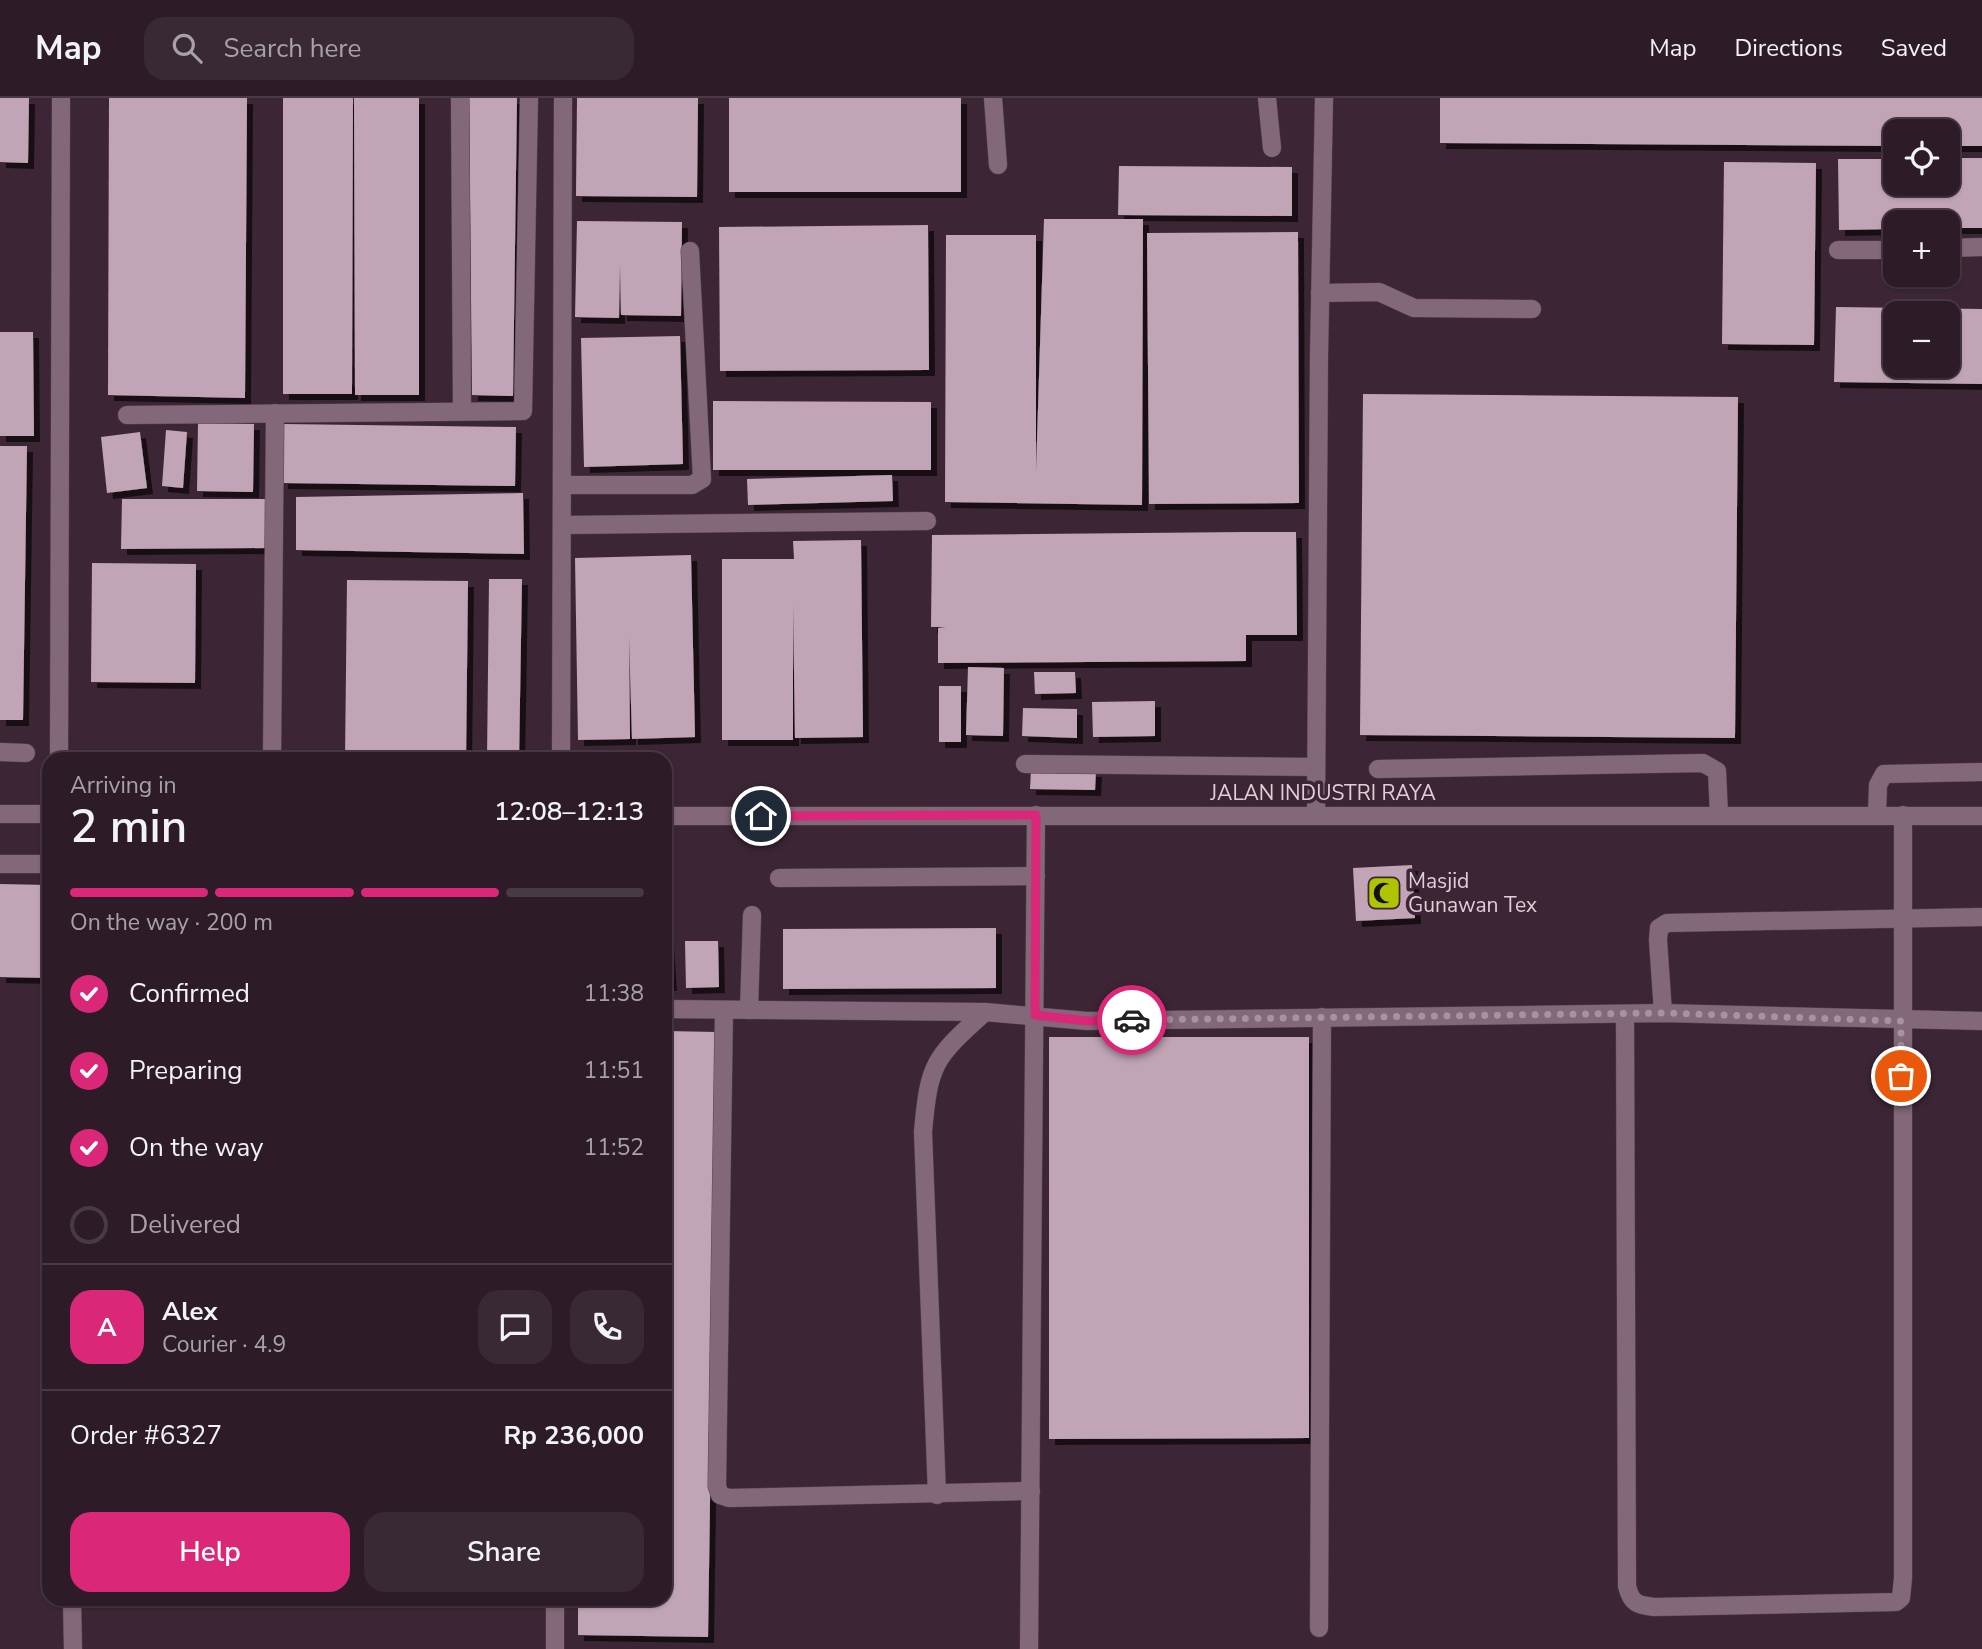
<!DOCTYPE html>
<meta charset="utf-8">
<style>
:root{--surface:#2d1c28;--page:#392934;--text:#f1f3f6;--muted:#a7a1a8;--line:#483a45;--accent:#db2777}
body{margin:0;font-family:"Nunito Sans",sans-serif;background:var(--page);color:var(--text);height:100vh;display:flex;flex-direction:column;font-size:26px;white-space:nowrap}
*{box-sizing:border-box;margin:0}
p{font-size:23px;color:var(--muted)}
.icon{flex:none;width:38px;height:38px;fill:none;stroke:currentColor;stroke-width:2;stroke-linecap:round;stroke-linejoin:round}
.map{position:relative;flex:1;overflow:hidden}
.side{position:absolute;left:42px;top:654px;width:630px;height:854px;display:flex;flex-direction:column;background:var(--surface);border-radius:21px;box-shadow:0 2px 5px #0004,0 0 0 2px var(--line)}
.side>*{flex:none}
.buttons{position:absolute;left:1883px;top:21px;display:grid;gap:14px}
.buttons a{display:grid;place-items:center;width:77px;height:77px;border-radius:14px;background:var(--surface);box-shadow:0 2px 5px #0004,0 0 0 2px var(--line);font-size:35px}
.pin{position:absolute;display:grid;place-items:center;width:60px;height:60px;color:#fff;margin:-30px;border:4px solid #fff;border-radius:50%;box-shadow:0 2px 7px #0007}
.courier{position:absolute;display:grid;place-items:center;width:70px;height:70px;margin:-35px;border:5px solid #db2777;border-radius:50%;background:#fff;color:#222;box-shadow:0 2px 9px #0007}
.summary em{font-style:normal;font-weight:600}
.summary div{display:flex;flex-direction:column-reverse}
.summary{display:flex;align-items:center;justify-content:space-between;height:119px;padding:0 28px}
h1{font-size:46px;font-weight:600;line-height:52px}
.bar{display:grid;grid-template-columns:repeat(4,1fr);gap:10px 7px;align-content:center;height:84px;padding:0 28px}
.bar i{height:9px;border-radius:5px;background:var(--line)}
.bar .current{background:var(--accent)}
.bar p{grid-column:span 4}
.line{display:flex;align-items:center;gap:18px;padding:0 28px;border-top:2px solid var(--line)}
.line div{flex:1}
.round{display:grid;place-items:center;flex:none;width:74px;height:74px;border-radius:21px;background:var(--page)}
ol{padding:0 28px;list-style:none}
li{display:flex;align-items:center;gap:21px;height:77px}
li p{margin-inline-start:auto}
li .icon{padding:7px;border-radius:50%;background:var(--accent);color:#fff;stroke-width:4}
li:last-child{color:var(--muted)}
li i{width:38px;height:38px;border:4px solid var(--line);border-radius:50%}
.primary-button{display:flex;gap:14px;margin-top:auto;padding:14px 28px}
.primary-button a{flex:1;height:80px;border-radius:21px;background:var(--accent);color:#fff;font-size:28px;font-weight:600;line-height:80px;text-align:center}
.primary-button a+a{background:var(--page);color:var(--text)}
header{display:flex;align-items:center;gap:42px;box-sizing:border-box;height:98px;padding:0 35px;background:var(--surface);border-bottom:2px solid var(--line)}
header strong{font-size:33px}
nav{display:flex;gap:38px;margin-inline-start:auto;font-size:24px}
.search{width:490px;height:63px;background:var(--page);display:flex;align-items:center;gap:18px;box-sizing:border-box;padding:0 24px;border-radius:21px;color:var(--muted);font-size:26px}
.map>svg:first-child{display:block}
.building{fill:#c1a5b7;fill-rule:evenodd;filter:url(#shadow)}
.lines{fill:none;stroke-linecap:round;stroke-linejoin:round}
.minor-casing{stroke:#574451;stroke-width:19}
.minor{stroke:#826879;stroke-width:18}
.done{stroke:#a594a0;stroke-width:7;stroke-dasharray:0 12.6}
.route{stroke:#db2777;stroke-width:9}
.labels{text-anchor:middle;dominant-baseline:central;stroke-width:7;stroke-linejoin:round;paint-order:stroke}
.street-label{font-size:21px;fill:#decfd9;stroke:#3c2635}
.poi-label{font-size:21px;fill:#decfd9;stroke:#3c2635;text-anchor:start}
</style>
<header>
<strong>Map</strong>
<div class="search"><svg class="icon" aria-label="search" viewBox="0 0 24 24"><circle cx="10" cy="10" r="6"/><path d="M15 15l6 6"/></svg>Search here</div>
<nav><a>Map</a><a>Directions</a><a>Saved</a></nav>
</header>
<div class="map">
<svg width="1982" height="1551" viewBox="0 0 1982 1551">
<defs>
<filter id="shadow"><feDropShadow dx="6" dy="6" stdDeviation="0" flood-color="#0009"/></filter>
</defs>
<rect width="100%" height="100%" fill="#3c2635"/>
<g class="building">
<polygon points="0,0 29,0 28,65 0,64"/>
<polygon points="109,0 247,0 245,300 108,297"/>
<polygon points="283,0 353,0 352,296 283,296"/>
<polygon points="354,0 419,0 419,297 355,297"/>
<polygon points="469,0 517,0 513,298 472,297"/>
<polygon points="577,0 698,0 697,99 576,98"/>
<rect x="729" y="0" width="232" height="94"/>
<polygon points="1440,0 1982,0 1982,48 1948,48 1948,33 1895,33 1895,48 1440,45"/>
<polygon points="1948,60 1982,60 1982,130 1948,130 1948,124 1895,124 1895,131 1839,132 1838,61 1895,61 1895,86 1948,86"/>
<polygon points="1724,64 1816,65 1814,247 1722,246"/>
<polygon points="1119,68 1292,69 1292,118 1118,117"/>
<polygon points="1044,121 1143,121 1142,407 945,404 946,137 1036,137 1036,374"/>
<polygon points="577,123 682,124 681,218 621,217 620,167 619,220 575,219"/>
<polygon points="928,127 929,272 720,273 719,129"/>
<polygon points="1298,134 1299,405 1149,406 1147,135"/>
<path d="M1836,209L1982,211V286L1834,284ZM1895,215H1948V268H1895Z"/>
<polygon points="0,234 33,234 34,338 0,338"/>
<polygon points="680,238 683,366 584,369 581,240"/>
<polygon points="1363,296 1738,299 1735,640 1360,637"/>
<polygon points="713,303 931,304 931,372 713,372"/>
<polygon points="198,325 254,326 253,394 197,393"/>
<polygon points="283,326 516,329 515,388 282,385"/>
<polygon points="166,332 187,334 183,390 162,388"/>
<polygon points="140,334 147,390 107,395 101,339"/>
<polygon points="0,348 27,348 23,622 0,622"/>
<polygon points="892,377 893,403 748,407 747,381"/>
<polygon points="523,395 524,456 296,452 296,399"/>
<polygon points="122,401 265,401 266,450 121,451"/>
<polygon points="1245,434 1296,434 1297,537 1246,537 1246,563 938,565 938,530 946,529 931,529 932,437"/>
<polygon points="861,442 863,639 795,640 793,506 793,642 722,642 722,461 794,461 793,443"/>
<polygon points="691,457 695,639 632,641 629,538 630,641 578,642 575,460"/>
<polygon points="92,465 196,466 195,585 91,584"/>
<polygon points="489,481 522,481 519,662 487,662"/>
<polygon points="347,482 468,483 466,662 345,662"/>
<polygon points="968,569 1004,570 1003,638 966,637"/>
<polygon points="1034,574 1075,574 1076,595 1035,596"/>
<rect x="939" y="588" width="22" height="56"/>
<polygon points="1155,603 1155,638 1093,639 1092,604"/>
<polygon points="1023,610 1077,611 1077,640 1022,638"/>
<polygon points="1031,671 1096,673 1095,692 1030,691"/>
<polygon points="1412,767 1415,820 1356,823 1353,770"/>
<polygon points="0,786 49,787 49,880 0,879"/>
<polygon points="996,830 996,890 783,891 783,831"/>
<polygon points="665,843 668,843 671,887 665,887"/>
<polygon points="685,843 718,843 719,889 686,890"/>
<polygon points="665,933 717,934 708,1539 578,1537 578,1502 665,1502"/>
<polygon points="1049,939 1309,939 1309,1340 1049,1341"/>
</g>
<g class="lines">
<defs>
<g id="minor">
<polyline points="460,0 462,313"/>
<polyline points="993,0 998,67"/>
<polyline points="1267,0 1272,50"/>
<polyline points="1948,150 1982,149"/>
<polyline points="1838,152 1895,152"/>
<polyline points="1320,195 1379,194 1414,210 1532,211"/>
<polyline points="127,317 523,313 529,0"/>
<polyline points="564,387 692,387 702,381 690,153"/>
<polyline points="564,427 927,423"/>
<polyline points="0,654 26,655"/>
<polyline points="59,662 61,0"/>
<polyline points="272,662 275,315"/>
<polyline points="561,662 563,0"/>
<polyline points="1025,666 1316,669"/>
<polyline points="1378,671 1703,665 1717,673 1719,717"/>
<polyline points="0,716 49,716"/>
<polyline points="1316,717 1319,258 1324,0"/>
<polyline points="1877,717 1878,687 1884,676 1982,674"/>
<polyline points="665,718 1982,718"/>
<polyline points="0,766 49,766"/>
<polyline points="779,780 1036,778"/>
<polyline points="665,911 985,914 1087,923 1663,915 1982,923"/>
<polyline points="724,912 717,1388 720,1397 729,1400 1031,1393"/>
<polyline points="749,912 752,817"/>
<polyline points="1663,915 1658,842 1659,830 1667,825 1982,819"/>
<path d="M1625,917L1627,1488C1631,1505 1637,1507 1654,1509L1896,1504L1901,1500L1903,1480V717"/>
<path d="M937,1397L923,1034C929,965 934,960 985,914"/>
<polyline points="72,1502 73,1551"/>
<polyline points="1319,1530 1322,919"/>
<polyline points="555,1551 555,1502"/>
<polyline points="1029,1551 1036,717"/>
</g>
</defs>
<use href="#minor" class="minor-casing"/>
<use href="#minor" class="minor"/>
</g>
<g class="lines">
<polyline class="done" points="1132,922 1663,915 1901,923 1901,978"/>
<polyline class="route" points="761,718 1036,717 1035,917 1087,923 1132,922"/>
</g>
<defs>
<symbol id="mosque-square" viewBox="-11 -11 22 22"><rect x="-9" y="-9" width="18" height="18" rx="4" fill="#b0c501" stroke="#3c2635"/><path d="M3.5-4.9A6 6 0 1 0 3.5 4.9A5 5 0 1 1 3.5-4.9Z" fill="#111"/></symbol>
</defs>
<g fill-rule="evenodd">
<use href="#mosque-square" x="1365" y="776" width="38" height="38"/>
</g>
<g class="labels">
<g class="street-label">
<text x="1323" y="695">JALAN INDUSTRI RAYA</text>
</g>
<g class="poi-label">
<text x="1408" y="783">Masjid<tspan x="1408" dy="24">Gunawan Tex</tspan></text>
</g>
</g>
</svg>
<div class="buttons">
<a><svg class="icon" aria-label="locate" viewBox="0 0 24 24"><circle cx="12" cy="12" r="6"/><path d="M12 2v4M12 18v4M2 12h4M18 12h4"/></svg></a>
<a>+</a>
<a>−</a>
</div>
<div class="pin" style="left:1901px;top:978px;background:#ea580c"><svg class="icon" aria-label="bag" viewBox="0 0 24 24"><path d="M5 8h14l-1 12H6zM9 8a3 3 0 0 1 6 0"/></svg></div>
<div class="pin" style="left:761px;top:718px;background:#1f2937"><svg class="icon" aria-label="home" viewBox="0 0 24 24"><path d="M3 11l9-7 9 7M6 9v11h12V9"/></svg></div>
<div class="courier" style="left:1132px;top:922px"><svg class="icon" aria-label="car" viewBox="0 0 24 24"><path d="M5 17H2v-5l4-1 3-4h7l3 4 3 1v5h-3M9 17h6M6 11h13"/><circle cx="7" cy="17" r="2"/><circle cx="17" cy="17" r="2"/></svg></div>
<section class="side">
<div class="summary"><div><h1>2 min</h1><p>Arriving in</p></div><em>12:08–12:13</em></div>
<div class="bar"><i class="current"></i><i class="current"></i><i class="current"></i><i></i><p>On the way · 200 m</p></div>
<ol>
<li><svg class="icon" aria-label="check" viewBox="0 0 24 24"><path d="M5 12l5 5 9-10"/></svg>Confirmed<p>11:38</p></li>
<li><svg class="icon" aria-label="check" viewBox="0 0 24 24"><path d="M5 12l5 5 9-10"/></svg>Preparing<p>11:51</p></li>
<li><svg class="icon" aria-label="check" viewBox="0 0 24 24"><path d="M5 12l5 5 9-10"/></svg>On the way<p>11:52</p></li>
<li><i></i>Delivered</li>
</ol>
<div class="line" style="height:126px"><b class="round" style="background:var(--accent);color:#fff">A</b><div><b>Alex</b><p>Courier · 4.9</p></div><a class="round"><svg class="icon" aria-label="chat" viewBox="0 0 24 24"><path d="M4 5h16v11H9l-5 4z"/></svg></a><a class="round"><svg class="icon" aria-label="phone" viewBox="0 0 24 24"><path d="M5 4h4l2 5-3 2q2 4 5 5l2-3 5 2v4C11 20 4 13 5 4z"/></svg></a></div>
<div class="line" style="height:91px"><div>Order #6327</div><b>Rp 236,000</b></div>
<div class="primary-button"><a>Help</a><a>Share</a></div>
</section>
</div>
